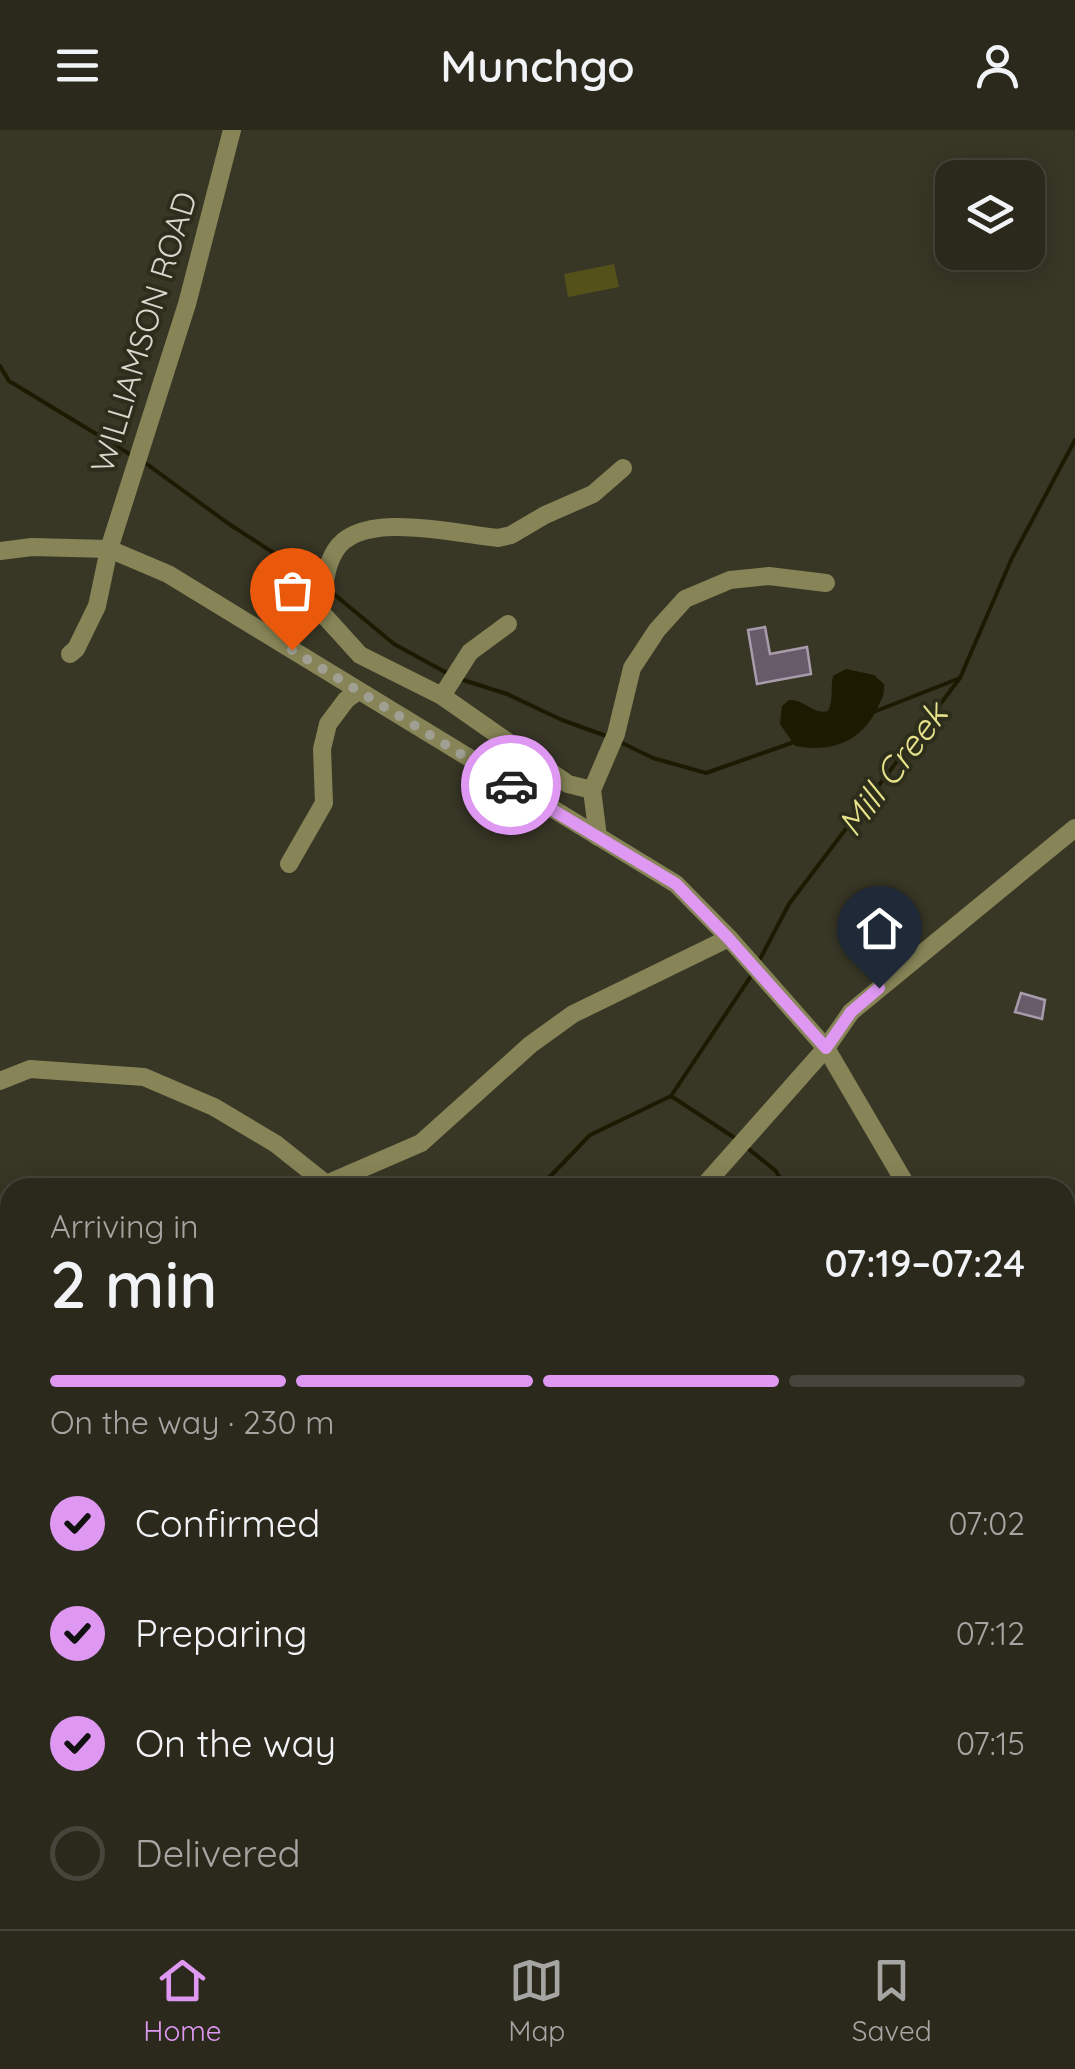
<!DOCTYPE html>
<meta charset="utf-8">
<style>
:root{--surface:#2a291c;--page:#363529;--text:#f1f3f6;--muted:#a5a6a3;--line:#46453b;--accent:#de98f2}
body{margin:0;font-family:Quicksand,sans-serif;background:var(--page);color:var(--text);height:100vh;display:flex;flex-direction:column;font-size:38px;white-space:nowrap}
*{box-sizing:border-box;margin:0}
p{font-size:32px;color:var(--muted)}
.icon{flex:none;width:55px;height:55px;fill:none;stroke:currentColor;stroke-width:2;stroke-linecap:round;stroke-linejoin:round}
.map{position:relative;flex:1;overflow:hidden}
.details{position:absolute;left:0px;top:1048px;width:1075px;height:752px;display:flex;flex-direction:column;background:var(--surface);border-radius:30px 30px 0 0;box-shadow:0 5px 25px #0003,0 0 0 2px var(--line)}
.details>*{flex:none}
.buttons{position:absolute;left:935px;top:30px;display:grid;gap:20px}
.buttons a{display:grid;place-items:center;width:110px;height:110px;border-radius:20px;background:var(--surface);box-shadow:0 5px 25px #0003,0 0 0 2px var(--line);font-size:50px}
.pin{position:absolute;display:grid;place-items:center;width:85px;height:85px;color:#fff;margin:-102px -42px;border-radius:50% 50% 50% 0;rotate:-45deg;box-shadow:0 0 10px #0007}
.pin .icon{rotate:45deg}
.courier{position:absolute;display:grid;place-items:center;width:100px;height:100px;margin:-50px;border:8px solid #de98f2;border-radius:50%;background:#fff;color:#222;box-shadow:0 2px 12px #0007}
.head em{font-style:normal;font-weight:600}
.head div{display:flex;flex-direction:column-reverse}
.head{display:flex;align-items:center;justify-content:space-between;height:170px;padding:0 50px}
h1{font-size:65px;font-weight:600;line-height:75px}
.bar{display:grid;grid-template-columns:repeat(4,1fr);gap:15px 10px;align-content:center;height:120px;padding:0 50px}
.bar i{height:12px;border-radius:8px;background:var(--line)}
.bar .active{background:var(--accent)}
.bar p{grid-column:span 4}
ol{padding:0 50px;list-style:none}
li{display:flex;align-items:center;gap:30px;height:110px}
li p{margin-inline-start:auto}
li .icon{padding:10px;border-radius:50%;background:var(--accent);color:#111;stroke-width:4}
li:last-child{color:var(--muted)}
li i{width:55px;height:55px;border:5px solid var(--line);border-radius:50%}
header{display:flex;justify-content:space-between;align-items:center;height:130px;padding:0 50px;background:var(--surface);font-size:45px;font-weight:600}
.menu{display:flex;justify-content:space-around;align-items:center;height:140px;border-top:2px solid var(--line);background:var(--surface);font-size:28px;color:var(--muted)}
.menu a{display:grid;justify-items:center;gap:5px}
.menu .active{color:var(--accent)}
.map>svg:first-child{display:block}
.green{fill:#55511a}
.water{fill:#1c1a00}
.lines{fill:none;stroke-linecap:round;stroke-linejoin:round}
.stream{stroke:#1c1a00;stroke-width:4}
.building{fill:#675b6a;stroke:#a89bac;stroke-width:2.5}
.minor{stroke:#878557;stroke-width:18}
.done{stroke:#a09f93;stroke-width:10;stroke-dasharray:0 18}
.route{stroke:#de98f2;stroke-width:12}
.labels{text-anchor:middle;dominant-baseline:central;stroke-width:8;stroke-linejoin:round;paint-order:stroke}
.street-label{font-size:32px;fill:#d8d7cd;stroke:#2d2d1c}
.water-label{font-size:35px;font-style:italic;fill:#e7e38a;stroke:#2d2d1c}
</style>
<header><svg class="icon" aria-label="menu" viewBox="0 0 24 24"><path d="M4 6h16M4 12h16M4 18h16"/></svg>Munchgo<svg class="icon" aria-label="person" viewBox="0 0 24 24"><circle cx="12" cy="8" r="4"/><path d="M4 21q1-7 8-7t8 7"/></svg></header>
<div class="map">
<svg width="1075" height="1799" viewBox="0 0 1075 1799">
<rect width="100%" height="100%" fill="#383726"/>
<polygon class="green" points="614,134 619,157 568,167 564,144"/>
<path class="water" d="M846,539L874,545L884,554C885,564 882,568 878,577C862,612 831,623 795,616L780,594L782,576L789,570C805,569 812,585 828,581C834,569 830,559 833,546Z"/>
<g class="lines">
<g class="stream">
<polyline points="0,236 9,251 131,325"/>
<polyline points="144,332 229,394 317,451"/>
<polyline points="329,460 394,514 447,543"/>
<polyline points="460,549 507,564 562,590 609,607"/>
<polyline points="871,583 960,548"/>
<polyline points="618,611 653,628 706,643 797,611"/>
<polyline points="758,833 789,774 960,548 1012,428 1075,310"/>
<polyline points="671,966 738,1010"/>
<polyline points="745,1016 776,1041 785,1058"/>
<polyline points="539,1058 590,1005 671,966 751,846"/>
<polyline points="1070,1290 1075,1291"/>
<polyline points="3,1799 10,1788"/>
</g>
</g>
<g class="building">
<polygon points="765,497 770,524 807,517 811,544 757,554 748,500"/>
<polygon points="1021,863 1045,870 1042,889 1015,882"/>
</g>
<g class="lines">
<g class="minor">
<polyline points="0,421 32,417 109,419 168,444 676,754 729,808 826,918 908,1058"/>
<polyline points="70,524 76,519 97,476 109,419 187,174 232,0"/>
<polyline points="442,566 470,522 508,494"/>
<path d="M592,660L568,654L442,566L360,525L321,482C324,462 324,439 335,421C360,379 456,404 498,408L511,405L545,385L593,364L623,338"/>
<polyline points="598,707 592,660 616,604 632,538 657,500 685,469 730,450 769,446 826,453"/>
<polyline points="289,734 324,673 322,619 328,594 346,570 358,561"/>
<polyline points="0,951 30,939 144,947 214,977 276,1014 325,1053"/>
<polyline points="317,1058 421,1013 530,915 573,884 729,808"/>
<polyline points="702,1058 826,918 851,882 1075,698"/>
<polyline points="0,1263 10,1258"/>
<polyline points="1065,1305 1075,1315"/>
<polyline points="0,1368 10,1383"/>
<polyline points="1065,1465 1075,1467"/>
<polyline points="0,1507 10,1499"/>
<polyline points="521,1790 529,1799"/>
<polyline points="950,1790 953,1799"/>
<polyline points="197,1799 198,1790"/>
<polyline points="632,1799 635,1790"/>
<polyline points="683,1799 691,1790"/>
</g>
</g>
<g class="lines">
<polyline class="done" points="292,520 511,655"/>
<polyline class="route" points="511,655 676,754 728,808 826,918 851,882 879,858"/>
</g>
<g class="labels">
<g class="street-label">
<text transform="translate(143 202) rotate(-73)">WILLIAMSON ROAD</text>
</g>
<g class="water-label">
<text transform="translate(892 639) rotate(-53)">Mill Creek</text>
</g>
</g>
</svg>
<div class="buttons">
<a><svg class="icon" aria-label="layers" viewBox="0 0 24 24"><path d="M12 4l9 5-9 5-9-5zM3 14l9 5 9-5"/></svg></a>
</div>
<div class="pin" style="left:292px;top:520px;background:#ea580c"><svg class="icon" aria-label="bag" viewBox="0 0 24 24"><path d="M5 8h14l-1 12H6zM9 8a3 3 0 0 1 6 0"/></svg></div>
<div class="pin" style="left:879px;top:858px;background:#1f2937"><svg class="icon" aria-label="home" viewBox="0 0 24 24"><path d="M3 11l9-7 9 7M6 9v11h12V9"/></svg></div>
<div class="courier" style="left:511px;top:655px"><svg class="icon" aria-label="car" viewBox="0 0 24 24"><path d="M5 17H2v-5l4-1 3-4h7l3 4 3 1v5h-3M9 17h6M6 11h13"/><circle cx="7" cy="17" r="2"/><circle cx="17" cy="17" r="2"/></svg></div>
<section class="details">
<div class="head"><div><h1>2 min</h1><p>Arriving in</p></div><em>07:19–07:24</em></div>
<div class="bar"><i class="active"></i><i class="active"></i><i class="active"></i><i></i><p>On the way · 230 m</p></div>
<ol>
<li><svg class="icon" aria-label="check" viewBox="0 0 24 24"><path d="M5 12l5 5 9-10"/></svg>Confirmed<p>07:02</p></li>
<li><svg class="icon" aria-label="check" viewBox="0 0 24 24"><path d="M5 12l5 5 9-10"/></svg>Preparing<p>07:12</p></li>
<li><svg class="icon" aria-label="check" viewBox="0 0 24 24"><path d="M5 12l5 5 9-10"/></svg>On the way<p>07:15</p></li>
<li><i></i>Delivered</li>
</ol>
</section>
</div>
<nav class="menu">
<a class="active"><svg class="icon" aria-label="home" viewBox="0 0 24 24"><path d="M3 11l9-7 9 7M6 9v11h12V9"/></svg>Home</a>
<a><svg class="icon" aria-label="map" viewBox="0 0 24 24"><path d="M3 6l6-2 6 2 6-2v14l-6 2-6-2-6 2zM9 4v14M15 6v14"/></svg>Map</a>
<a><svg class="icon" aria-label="saved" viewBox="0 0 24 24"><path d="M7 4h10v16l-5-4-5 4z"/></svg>Saved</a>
</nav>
